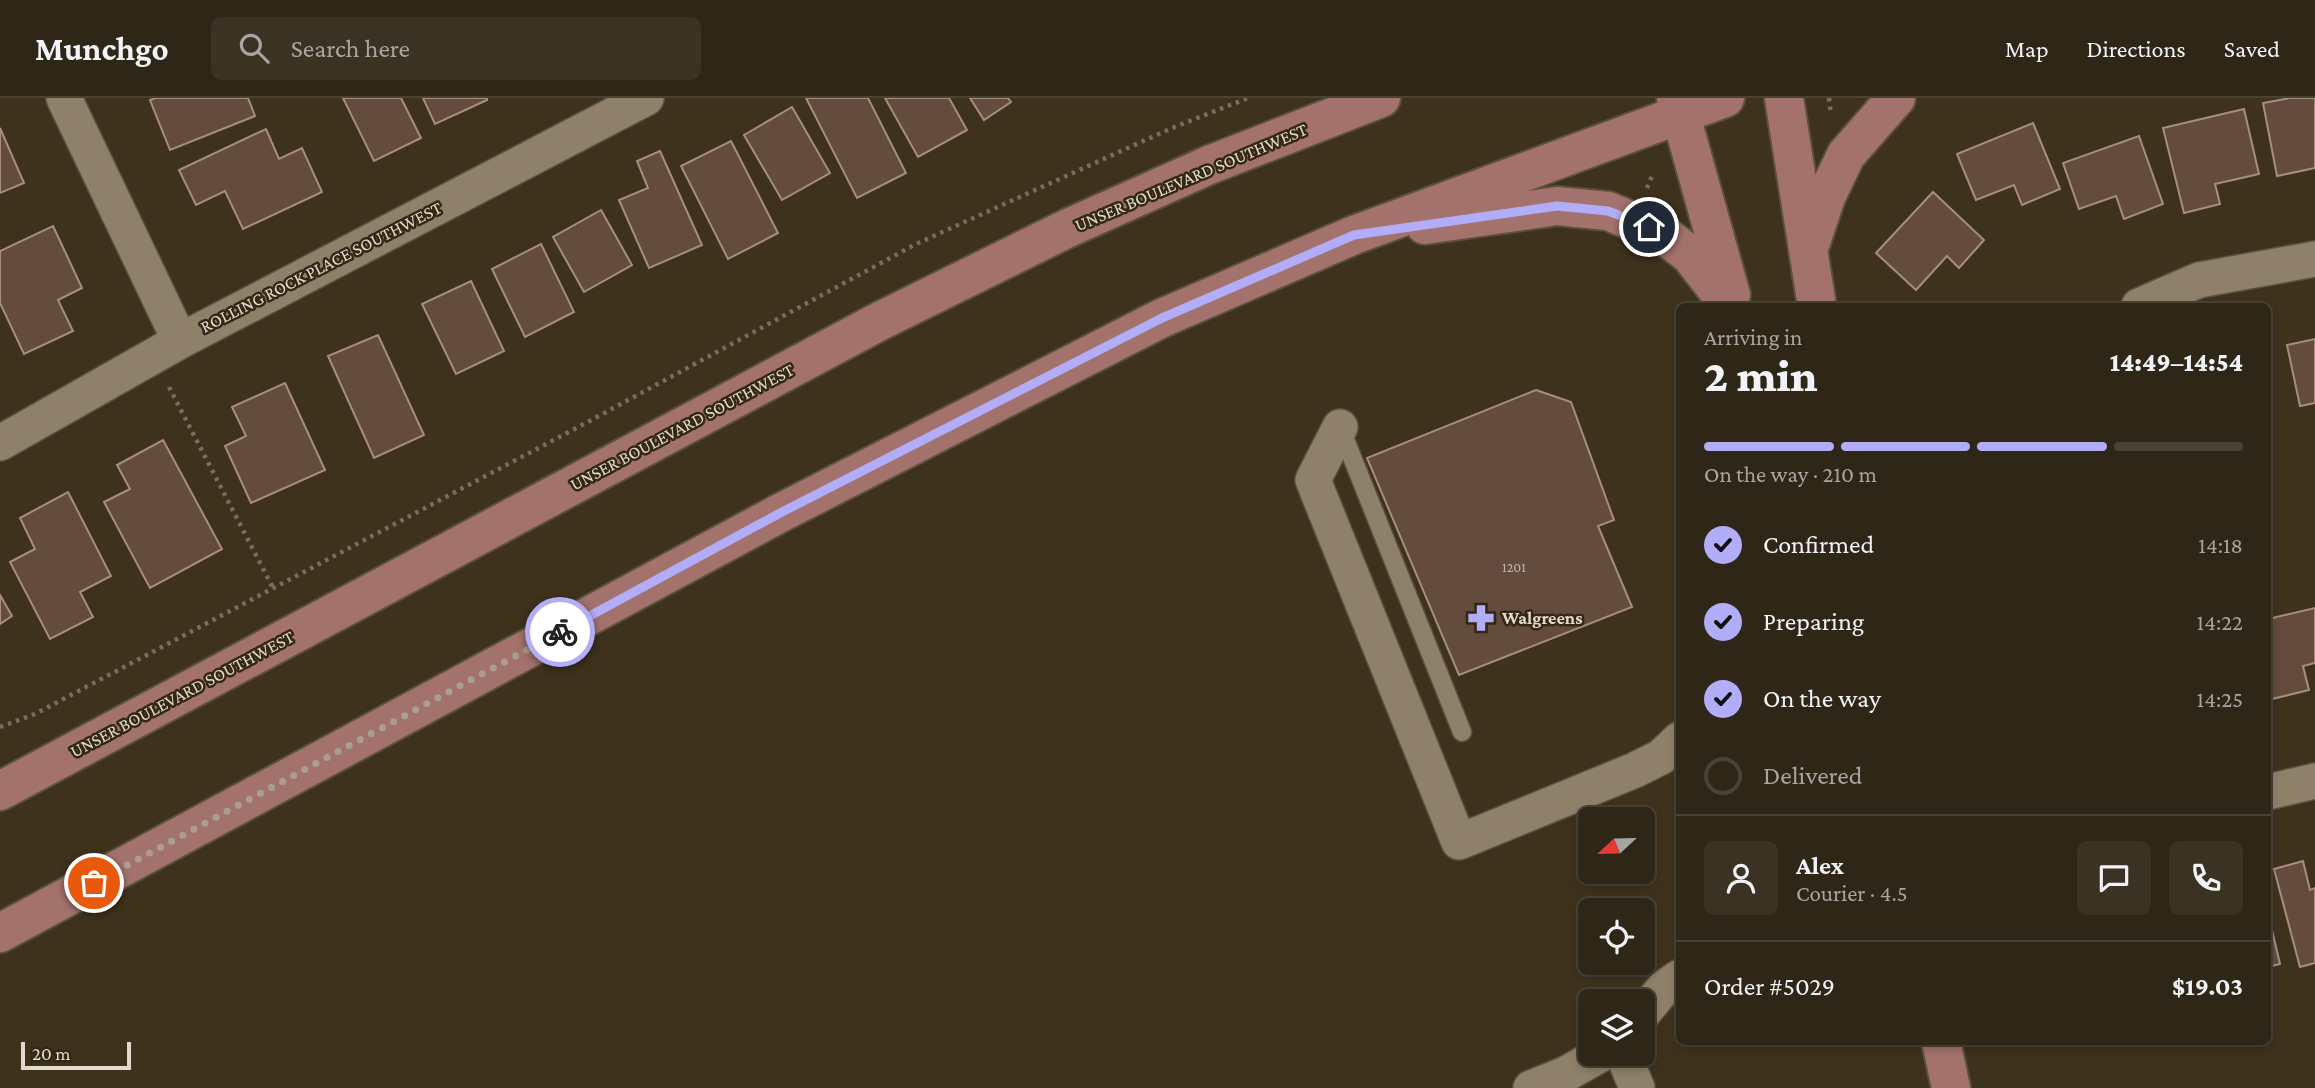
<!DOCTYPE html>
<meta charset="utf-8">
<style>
:root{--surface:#2e2616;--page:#3a3223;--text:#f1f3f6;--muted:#a7a5a1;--line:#494335;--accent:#b2adf9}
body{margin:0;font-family:"Crimson Pro",serif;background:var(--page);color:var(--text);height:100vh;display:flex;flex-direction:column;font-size:26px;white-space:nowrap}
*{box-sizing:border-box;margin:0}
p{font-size:23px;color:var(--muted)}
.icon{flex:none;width:38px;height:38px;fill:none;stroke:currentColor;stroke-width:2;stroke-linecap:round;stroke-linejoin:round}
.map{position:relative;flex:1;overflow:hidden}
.sheet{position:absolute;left:1676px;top:205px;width:595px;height:742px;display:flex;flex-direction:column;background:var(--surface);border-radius:10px;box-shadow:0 4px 10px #0003,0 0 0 2px var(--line)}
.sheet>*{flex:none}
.needle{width:46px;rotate:248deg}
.controls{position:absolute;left:1578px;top:709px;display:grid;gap:14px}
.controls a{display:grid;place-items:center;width:77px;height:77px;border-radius:10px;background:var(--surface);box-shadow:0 4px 10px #0003,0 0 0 2px var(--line);font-size:35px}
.scale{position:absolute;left:21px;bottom:18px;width:110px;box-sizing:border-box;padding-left:7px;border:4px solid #e2dace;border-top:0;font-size:19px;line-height:24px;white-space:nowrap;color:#e2dace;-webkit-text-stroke:5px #342813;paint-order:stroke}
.pin{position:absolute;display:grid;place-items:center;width:60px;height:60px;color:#fff;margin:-30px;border:4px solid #fff;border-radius:50%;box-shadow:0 2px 7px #0007}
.courier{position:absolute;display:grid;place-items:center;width:70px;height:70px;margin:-35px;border:5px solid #b2adf9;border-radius:50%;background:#fff;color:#222;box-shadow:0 2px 9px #0007}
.overview em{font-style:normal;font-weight:800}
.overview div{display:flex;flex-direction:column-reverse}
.overview{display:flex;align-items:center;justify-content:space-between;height:119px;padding:0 28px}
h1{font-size:46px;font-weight:800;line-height:52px}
.bar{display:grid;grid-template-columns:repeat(4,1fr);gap:10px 7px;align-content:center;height:84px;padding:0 28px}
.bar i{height:9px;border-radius:5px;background:var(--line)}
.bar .active{background:var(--accent)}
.bar p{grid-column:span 4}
.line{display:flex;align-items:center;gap:18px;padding:0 28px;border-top:2px solid var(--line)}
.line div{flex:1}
.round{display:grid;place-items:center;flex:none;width:74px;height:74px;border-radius:10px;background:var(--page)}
ol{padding:0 28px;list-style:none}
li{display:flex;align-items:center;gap:21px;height:77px}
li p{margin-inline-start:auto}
li .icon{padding:7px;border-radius:50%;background:var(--accent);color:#111;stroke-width:4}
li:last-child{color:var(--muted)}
li i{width:38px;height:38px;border:4px solid var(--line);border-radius:50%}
header{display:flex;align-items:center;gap:42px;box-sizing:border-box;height:98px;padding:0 35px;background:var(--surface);border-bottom:2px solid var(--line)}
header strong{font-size:33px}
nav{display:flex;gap:38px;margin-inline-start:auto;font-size:24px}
.search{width:490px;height:63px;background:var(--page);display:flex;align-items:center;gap:18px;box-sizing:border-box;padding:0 24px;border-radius:10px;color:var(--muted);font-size:26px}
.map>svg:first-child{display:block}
.building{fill:#634c3e;stroke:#a78d7e;stroke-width:2}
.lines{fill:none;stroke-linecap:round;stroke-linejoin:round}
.lane-casing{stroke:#5a503d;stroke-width:21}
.street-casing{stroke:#5a503d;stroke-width:38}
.secondary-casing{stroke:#5a503d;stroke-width:42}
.path{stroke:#796e5c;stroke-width:4.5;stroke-dasharray:3.5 5;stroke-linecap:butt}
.lane{stroke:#8f8169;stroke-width:18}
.street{stroke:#8f8169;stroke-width:35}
.secondary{stroke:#a4726c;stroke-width:38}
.done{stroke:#a99f90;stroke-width:7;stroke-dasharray:0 12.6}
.route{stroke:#b2adf9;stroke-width:9}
.labels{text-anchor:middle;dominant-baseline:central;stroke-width:5;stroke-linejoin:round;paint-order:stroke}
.number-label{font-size:14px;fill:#c2b6aa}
.street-label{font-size:18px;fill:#e2dace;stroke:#342813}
.poi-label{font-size:18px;font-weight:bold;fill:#e2dace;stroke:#342813;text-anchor:start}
</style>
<header>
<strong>Munchgo</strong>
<div class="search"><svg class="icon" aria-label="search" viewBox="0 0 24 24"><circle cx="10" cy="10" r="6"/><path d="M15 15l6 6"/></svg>Search here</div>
<nav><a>Map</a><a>Directions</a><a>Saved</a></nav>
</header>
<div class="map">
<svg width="2315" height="990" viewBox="0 0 2315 990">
<rect width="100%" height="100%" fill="#3e321d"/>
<g class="building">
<polygon points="156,0 248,0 255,18 170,52 150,2"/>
<polygon points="343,0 401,0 421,40 374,63"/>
<polygon points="423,0 487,0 487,2 435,26"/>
<polygon points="806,0 868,0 906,75 857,100"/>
<polygon points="885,0 949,0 967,32 918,59"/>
<polygon points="970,0 1008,0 1011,4 984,22"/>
<polygon points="2290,0 2315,0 2315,70 2277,78 2263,5"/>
<polygon points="792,9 830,75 782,102 744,37"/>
<polygon points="2244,11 2259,76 2215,86 2220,106 2184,115 2163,30"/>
<polygon points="2033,25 2060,91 2022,107 2014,87 1976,102 1957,56"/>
<polygon points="0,30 24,85 0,95"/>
<polygon points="266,31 279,61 302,50 322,94 243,131 225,93 196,107 179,72"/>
<polygon points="2139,38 2163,106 2124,121 2116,98 2079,111 2063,65"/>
<polygon points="731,43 778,135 728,161 681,68"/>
<polygon points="660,53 702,147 649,170 619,102 648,90 637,63"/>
<polygon points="1933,94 1984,142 1959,170 1947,158 1916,192 1876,155"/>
<polygon points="601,112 632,167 584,194 553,139"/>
<polygon points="53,128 82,190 58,202 73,233 24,256 0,205 0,153"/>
<polygon points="541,146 574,214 525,239 492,171"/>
<polygon points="471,183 504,253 456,276 422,206"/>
<polygon points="378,237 424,337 374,360 328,258"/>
<polygon points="2315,241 2315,305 2300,308 2287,247"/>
<polygon points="285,285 325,372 251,405 225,348 246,338 232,309"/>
<polygon points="1536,292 1571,304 1614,422 1598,428 1632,509 1459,577 1367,360"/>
<polygon points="163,342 222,451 150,490 104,404 130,391 117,367"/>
<polygon points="68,394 111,478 80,494 93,519 50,541 10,464 35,451 20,420"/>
<polygon points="0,497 12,518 0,526"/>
<polygon points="2315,510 2315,565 2303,568 2309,592 2268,602 2268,521"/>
<polygon points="2303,763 2310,792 2315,790 2315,865 2300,869 2274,771"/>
<polygon points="2268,815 2280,866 2268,869"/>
</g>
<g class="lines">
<defs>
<polyline id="lane" points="1340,329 1462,634"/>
<g id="street">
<polyline points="64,0 180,243"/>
<polyline points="2139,208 2199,182 2315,161"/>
<polyline points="1340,329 1313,382 1459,744 1635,672 1661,659 1680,641"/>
<polyline points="0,345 180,243 646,0"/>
<polyline points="2268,694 2315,683"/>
<polyline points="1643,915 1664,890 1680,879"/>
<polyline points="1623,956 1637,990"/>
<polyline points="1531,990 1566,976 1601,956"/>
</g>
<g id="secondary">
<polyline points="1676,0 1731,197"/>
<polyline points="1784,0 1817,208"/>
<polyline points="1425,127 1557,108 1608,113 1663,136 1690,157 1730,208"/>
<polyline points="1811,144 1826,99 1846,57 1896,0"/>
<polyline points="0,693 880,223 1066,131 1209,67 1381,0"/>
<polyline points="0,835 782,414 1162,220 1354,137 1725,0"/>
<polyline points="1941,943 1951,990"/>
</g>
</defs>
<use href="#lane" class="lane-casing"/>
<use href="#street" class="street-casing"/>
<use href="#secondary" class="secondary-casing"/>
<g class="path">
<polyline points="1829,0 1831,17"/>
<polyline points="1647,90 1652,78"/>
<polyline points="169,289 273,490"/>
<polyline points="0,629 35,616 584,326 916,146 1172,30 1248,0"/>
</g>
<use href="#lane" class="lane"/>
<use href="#street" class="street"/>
<use href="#secondary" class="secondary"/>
</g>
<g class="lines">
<polyline class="done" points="94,785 560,534"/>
<polyline class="route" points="560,534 782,414 1162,220 1354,137 1557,108 1608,113 1649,129"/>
</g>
<defs>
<symbol id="pharmacy-bare" viewBox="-9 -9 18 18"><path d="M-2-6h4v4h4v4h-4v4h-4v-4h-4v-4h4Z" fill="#b2adf9" stroke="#342813" stroke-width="2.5" paint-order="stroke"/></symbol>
</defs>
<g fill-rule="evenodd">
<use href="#pharmacy-bare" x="1462" y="501" width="38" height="38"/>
</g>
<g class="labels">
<g class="number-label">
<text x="1514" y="469">1201</text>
</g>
<g class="street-label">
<text transform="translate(1191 79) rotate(-23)">UNSER BOULEVARD SOUTHWEST</text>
<text transform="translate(321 169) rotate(-27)">ROLLING ROCK PLACE SOUTHWEST</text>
<text transform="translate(682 329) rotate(-28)">UNSER BOULEVARD SOUTHWEST</text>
<text transform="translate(182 596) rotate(-28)">UNSER BOULEVARD SOUTHWEST</text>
</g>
<g class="poi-label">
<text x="1502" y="520">Walgreens</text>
</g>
</g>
</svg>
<div class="controls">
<a><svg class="needle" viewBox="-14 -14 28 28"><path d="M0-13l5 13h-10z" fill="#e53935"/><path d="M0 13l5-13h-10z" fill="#a7a5a1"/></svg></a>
<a><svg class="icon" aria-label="locate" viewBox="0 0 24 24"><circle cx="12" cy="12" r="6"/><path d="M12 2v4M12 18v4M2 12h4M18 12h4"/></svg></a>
<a><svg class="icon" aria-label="layers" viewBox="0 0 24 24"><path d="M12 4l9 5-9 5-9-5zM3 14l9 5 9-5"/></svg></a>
</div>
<div class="scale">20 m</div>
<div class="pin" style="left:94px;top:785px;background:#ea580c"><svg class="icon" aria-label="bag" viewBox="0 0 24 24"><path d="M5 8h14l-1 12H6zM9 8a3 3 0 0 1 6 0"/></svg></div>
<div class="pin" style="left:1649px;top:129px;background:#1f2937"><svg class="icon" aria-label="home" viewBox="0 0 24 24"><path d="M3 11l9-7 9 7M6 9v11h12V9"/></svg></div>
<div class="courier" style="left:560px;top:534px"><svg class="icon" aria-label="bike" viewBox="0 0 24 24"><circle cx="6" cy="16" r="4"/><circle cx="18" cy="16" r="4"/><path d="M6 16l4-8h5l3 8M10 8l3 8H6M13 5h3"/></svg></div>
<section class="sheet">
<div class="overview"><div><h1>2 min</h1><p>Arriving in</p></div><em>14:49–14:54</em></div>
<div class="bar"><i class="active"></i><i class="active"></i><i class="active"></i><i></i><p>On the way · 210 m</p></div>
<ol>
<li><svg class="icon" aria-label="check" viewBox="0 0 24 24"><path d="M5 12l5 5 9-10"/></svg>Confirmed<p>14:18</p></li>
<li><svg class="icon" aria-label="check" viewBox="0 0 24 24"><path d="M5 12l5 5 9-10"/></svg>Preparing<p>14:22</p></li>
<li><svg class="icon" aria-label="check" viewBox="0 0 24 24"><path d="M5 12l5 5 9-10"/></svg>On the way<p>14:25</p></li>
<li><i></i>Delivered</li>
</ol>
<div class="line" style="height:126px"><a class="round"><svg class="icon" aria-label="person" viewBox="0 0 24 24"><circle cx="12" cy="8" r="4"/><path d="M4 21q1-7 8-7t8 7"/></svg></a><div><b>Alex</b><p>Courier · 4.5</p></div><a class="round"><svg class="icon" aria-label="chat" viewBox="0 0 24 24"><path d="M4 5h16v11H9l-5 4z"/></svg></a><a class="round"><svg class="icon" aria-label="phone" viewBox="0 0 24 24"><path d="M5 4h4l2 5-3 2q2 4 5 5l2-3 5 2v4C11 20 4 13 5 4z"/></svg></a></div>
<div class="line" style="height:91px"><div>Order #5029</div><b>$19.03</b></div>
</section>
</div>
